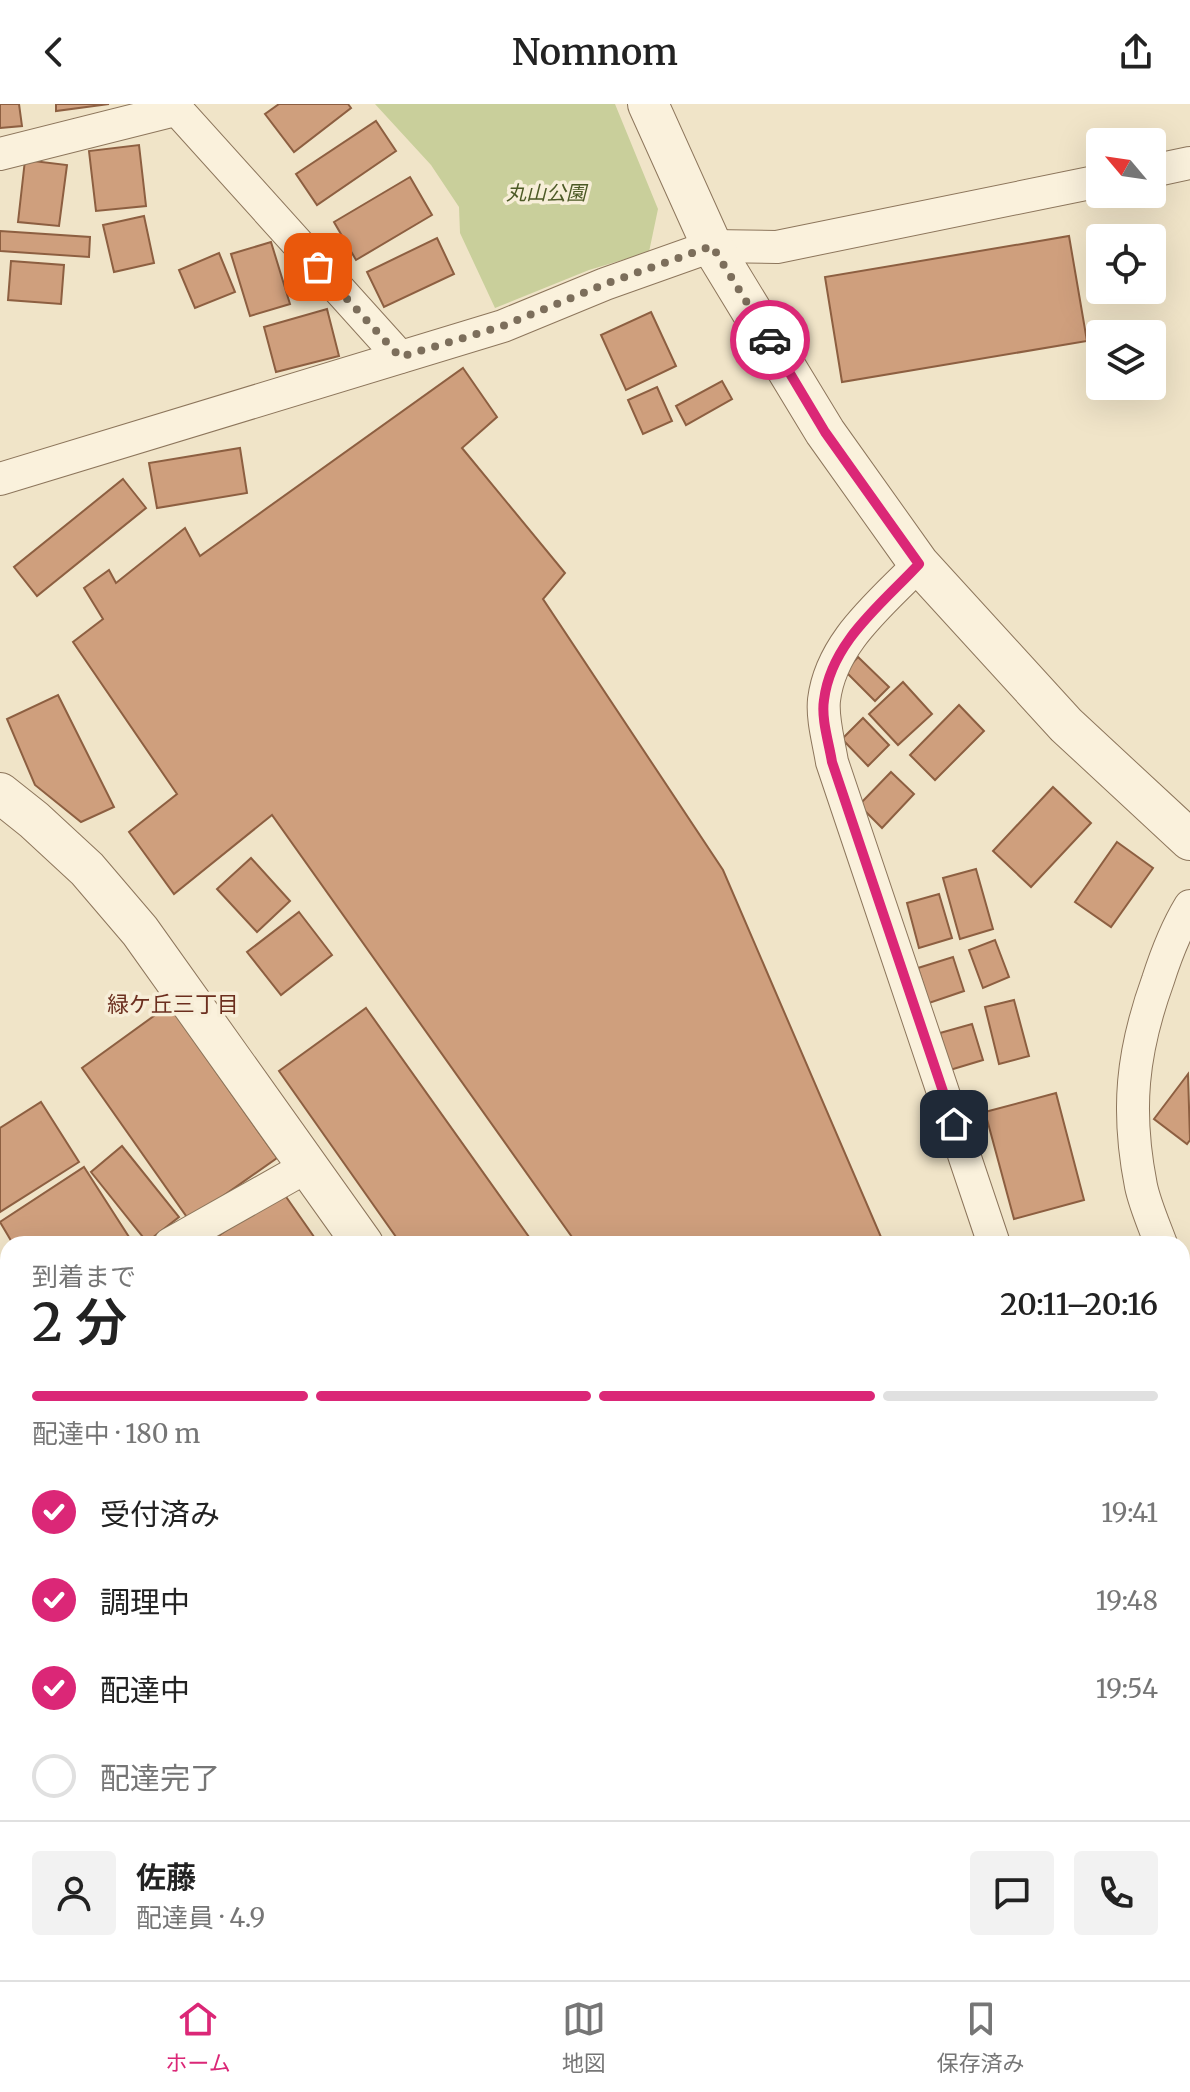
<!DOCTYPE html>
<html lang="ja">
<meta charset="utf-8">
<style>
:root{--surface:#fff;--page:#f2f2f2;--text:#222;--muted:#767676;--line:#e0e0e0;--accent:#db2777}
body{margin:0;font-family:Merriweather,"Noto Sans JP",serif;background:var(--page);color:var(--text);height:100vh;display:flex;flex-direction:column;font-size:30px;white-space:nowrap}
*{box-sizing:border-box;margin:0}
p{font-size:26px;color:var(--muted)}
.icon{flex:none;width:44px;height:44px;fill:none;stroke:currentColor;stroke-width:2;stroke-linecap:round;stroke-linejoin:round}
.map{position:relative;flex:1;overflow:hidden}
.details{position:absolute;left:0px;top:1132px;width:1190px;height:744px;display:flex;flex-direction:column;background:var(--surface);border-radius:24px 24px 0 0;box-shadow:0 8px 32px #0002}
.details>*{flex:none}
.needle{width:52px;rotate:299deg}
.tools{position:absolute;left:1086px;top:24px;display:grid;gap:16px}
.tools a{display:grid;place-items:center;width:80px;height:80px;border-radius:8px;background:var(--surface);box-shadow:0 8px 32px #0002;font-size:40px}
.pin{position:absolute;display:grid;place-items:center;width:68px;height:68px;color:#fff;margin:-34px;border-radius:16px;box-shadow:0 4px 12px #0006}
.courier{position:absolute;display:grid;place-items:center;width:80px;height:80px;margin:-40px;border:6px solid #db2777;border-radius:50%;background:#fff;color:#222;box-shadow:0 2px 10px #0007}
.headline em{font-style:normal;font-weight:600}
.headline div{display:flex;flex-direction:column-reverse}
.headline{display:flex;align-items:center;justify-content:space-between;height:136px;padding:0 32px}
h1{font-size:52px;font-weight:600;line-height:60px}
.bar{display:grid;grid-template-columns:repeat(4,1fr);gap:12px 8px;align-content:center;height:96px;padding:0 32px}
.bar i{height:10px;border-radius:6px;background:var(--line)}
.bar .on{background:var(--accent)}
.bar p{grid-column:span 4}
.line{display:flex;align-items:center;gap:20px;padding:0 32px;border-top:2px solid var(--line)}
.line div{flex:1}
.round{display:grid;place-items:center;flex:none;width:84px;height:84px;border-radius:8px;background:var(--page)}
ol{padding:0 32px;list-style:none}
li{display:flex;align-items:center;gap:24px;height:88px}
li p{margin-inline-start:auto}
li .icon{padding:8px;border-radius:50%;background:var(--accent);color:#fff;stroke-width:4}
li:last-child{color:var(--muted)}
li i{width:44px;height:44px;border:4px solid var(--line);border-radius:50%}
header{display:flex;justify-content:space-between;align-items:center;height:104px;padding:0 32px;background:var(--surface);font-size:36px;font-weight:600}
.tabs{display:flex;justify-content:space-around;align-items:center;height:112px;border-top:2px solid var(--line);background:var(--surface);font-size:22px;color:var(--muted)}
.tabs a{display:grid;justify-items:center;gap:4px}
.tabs .on{color:var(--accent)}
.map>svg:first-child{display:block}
.green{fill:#c9cf9b}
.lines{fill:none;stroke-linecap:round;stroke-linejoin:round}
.stream{stroke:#6f938a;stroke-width:10}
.building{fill:#cf9f7d;stroke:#8d5f41;stroke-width:2}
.minor-casing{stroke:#8d765c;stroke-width:34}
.tertiary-casing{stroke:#8d765c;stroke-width:42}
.minor{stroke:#faf1dc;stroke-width:32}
.tertiary{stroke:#faf1dc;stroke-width:40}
.done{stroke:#7c6e5b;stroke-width:8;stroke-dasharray:0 14.4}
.route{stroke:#db2777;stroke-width:10}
.labels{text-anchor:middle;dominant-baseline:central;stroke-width:7;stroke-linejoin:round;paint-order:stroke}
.park-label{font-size:20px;font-style:italic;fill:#4d5a26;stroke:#f7eed8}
.neighbourhood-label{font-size:22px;fill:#6b2e1e;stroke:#f7eed8}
</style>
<header><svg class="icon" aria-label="back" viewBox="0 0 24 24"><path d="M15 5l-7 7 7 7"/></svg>Nomnom<svg class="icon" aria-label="share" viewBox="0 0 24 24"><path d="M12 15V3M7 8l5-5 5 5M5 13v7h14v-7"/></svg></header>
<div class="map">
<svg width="1190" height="1876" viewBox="0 0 1190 1876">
<rect width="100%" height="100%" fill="#f0e4c8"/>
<polygon class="green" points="375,0 615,0 658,105 649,148 589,166 495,204 460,129 459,103 431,61"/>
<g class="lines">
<polyline class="stream" points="1182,1745 1190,1762"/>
</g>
<g class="building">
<polygon points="0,0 19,0 22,22 0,24"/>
<polygon points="56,0 109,0 56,7"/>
<polygon points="279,0 348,0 351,4 294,48 265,10"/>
<polygon points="376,17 396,47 317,101 296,70"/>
<polygon points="139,41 146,102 96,107 89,47"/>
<polygon points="25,56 67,61 59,122 18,118"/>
<polygon points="410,73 432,111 356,156 334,118"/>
<polygon points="144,112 154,159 114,168 103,121"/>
<polygon points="0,127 90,133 89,153 0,147"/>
<polygon points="1069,132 1087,237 842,278 825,173"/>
<polygon points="437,134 454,170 384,203 367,168"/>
<polygon points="271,138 290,200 250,212 231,150"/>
<polygon points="219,149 235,188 195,204 179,166"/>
<polygon points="11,157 64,161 61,200 8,196"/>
<polygon points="327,205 339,252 276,268 264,223"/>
<polygon points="651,208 676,262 626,286 601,231"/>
<polygon points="463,264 497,313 462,344 565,469 543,495 723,766 884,1140 577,1140 272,711 174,790 129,728 177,690 73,538 103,515 84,484 109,466 116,479 185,424 200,452"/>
<polygon points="722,277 732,295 686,321 676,302"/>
<polygon points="657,283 672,317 643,330 628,296"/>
<polygon points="240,344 247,389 157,404 149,359"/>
<polygon points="123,375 146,404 37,492 14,463"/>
<polygon points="858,553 889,583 875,597 845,567"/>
<polygon points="903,578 932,610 898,641 869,610"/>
<polygon points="58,591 114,703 81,718 35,681 7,615"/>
<polygon points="959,601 984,627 935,676 910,651"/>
<polygon points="863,614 889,641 868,662 842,635"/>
<polygon points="891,668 914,690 882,724 859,701"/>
<polygon points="1053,683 1091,719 1031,783 993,747"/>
<polygon points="1117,738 1153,764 1111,823 1075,798"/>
<polygon points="251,754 290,797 257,828 217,785"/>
<polygon points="976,765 993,825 960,835 943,774"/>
<polygon points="939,790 952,834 919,844 907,799"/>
<polygon points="299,808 332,851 281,891 247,848"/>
<polygon points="995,836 1009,873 983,884 969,846"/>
<polygon points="953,853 964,887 929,899 918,864"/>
<polygon points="1014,896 1029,952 999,960 985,903"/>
<polygon points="169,901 277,1054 189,1116 82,964"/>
<polygon points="366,904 534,1140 401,1140 279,967"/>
<polygon points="972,920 983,956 950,966 940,929"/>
<polygon points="1188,970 1190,1036 1187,1040 1154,1015"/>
<polygon points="1056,989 1084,1096 1014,1115 985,1008"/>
<polygon points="41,998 79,1058 0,1108 0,1024"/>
<polygon points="122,1042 179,1113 147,1138 91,1068"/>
<polygon points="84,1063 129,1133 118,1140 13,1140 0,1118"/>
<polygon points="282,1087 319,1140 207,1140"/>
<polygon points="8,1167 8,1219 0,1224 0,1172"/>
<polygon points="8,1263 8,1322 0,1326 0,1267"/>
<polygon points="1190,1342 1190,1390 1182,1394 1182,1346"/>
<polygon points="1182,1431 1190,1445 1190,1462 1182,1467"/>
<polygon points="5,1677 8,1682 8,1722 0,1726 0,1679"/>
<polygon points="8,1782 8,1868 108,1868 112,1876 0,1876 0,1786"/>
<polygon points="127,1868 184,1868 166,1876 131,1876"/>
<polygon points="432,1868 554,1868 560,1876 421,1876"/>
<polygon points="565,1868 804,1868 793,1876 571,1876"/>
<polygon points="907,1868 1133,1868 1139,1876 913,1876"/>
</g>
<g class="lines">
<defs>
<g id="minor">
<polyline points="172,0 400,253"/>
<polyline points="0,50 175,6"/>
<polyline points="1152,67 1190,59"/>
<polyline points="0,375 503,222 605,180 712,142 777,143 1100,77"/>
<path d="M919,460C881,500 831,538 824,596C822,615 829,639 832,658L994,1140"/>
<polyline points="170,1140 308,1062"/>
<path d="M1161,1140C1154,1121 1145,1101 1141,1082C1126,1006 1132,948 1158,876C1166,851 1176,825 1190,802"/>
<polyline points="1182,1186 1190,1202"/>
<polyline points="0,1236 8,1231"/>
<polyline points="1182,1320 1190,1317"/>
<polyline points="1182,1539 1190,1556"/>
<polyline points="0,1558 8,1569"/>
<polyline points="224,1868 230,1876"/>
<polyline points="369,1876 381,1868"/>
</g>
<g id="tertiary">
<polyline points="648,0 712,142 825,328 919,460 1066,621 1190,736"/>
<polyline points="0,689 34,716 87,765 140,827 363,1140"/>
<polyline points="874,1868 879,1876"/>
</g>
</defs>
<use href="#minor" class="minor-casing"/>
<use href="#tertiary" class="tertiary-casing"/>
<use href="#minor" class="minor"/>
<use href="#tertiary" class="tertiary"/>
</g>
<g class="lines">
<polyline class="done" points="318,163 400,253 503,222 605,180 712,142 770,236"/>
<path class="route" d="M770,236L825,328L919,460C882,500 831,538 824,596C821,615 829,639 832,658L954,1020"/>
</g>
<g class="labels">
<g class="park-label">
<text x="546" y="88">丸山公園</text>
</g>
<g class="neighbourhood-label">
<text x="173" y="900">緑ケ丘三丁目</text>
</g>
</g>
</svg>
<div class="tools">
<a><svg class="needle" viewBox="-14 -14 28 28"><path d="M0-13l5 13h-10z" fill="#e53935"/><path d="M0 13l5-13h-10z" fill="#767676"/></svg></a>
<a><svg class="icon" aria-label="locate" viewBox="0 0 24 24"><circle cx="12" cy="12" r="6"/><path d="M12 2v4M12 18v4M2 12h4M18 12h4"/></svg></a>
<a><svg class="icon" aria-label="layers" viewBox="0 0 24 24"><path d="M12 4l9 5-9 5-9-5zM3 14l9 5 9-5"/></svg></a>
</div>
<div class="pin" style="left:318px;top:163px;background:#ea580c"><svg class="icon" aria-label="bag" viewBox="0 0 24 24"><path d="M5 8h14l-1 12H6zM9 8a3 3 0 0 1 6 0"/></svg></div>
<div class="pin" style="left:954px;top:1020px;background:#1f2937"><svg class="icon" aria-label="home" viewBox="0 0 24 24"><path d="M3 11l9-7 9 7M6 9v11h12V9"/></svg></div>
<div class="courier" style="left:770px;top:236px"><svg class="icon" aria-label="car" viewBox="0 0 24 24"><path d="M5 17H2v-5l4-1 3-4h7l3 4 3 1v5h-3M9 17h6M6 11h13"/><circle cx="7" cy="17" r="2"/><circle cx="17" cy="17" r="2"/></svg></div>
<section class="details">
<div class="headline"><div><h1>2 分</h1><p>到着まで</p></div><em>20:11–20:16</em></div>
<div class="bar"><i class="on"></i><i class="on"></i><i class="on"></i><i></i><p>配達中 · 180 m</p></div>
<ol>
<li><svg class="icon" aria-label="check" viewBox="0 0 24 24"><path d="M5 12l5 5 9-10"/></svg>受付済み<p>19:41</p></li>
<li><svg class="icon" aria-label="check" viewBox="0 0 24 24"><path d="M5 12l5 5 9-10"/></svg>調理中<p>19:48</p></li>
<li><svg class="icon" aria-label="check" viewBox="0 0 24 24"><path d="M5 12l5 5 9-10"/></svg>配達中<p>19:54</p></li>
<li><i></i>配達完了</li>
</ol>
<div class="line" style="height:144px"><a class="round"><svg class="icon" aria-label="person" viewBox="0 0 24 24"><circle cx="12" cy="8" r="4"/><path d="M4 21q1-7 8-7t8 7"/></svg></a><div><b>佐藤</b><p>配達員 · 4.9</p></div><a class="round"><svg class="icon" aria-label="chat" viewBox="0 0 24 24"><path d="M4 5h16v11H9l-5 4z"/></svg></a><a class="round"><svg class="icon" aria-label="phone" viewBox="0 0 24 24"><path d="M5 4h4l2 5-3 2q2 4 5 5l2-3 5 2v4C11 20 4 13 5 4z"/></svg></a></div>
</section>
</div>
<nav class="tabs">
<a class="on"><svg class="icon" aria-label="home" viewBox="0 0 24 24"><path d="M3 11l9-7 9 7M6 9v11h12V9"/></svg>ホーム</a>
<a><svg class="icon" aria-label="map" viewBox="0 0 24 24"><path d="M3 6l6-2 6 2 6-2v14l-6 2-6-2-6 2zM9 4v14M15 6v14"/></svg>地図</a>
<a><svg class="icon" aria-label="saved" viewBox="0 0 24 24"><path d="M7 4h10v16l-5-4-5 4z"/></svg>保存済み</a>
</nav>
